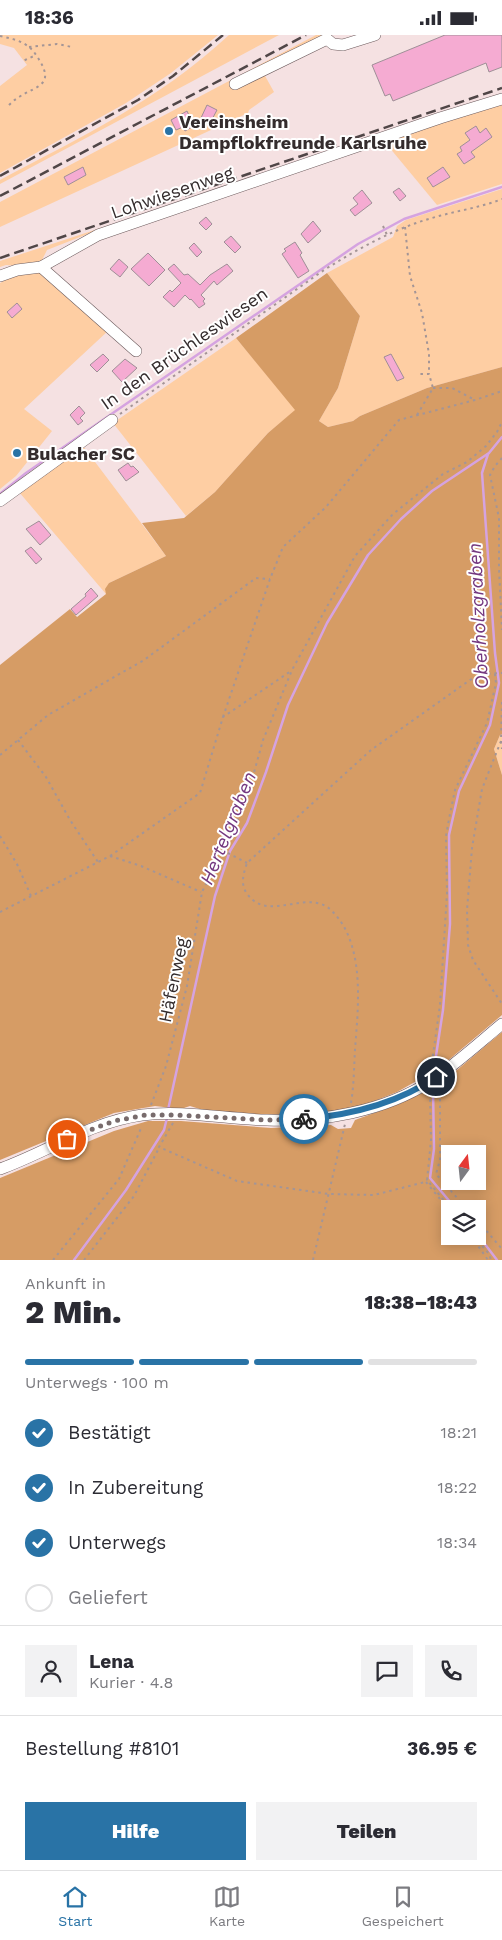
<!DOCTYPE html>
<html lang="de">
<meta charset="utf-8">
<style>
:root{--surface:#fff;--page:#f2f2f3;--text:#2b2b33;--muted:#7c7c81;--line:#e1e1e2;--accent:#2973a6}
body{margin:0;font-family:"Work Sans",sans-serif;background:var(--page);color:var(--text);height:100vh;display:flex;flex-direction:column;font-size:19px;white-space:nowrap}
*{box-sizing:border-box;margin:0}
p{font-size:16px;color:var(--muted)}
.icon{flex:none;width:28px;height:28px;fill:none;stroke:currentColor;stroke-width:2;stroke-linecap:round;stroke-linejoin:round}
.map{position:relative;height:1225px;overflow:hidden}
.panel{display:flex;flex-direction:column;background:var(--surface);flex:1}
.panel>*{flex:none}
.needle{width:32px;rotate:15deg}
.controls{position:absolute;left:441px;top:1110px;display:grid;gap:10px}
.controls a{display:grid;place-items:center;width:45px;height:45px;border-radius:0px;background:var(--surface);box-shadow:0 2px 12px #0003;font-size:25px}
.pin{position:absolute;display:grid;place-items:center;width:42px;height:42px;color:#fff;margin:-21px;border:2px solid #fff;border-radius:50%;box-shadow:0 1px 5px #0007}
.courier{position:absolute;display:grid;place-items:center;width:50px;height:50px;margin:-25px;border:4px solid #2973a6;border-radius:50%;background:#fff;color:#222;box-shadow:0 1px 6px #0007}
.headline em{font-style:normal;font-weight:800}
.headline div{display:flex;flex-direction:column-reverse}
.headline{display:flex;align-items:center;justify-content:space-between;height:85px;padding:0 25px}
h1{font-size:32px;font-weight:800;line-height:38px}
.bar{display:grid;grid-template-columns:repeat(4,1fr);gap:8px 5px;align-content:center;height:60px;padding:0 25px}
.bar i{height:6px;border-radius:4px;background:var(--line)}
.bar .on{background:var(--accent)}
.bar p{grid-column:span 4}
.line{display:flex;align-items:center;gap:12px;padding:0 25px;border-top:1px solid var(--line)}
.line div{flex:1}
.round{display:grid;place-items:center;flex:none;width:52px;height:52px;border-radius:0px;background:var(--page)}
ol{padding:0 25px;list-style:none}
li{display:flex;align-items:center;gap:15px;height:55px}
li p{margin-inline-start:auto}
li .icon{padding:5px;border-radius:50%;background:var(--accent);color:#fff;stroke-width:4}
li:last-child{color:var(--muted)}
li i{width:28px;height:28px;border:2px solid var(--line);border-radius:50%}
.cta{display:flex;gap:10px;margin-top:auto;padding:10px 25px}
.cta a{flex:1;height:58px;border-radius:0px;background:var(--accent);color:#fff;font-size:20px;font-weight:800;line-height:58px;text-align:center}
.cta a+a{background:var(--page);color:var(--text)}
.status{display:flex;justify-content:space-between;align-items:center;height:35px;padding:0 25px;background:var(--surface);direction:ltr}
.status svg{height:14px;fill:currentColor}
.dock{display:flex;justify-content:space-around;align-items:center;height:70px;border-top:1px solid var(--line);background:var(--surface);font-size:14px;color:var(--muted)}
.dock a{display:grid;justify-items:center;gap:2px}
.dock .on{color:var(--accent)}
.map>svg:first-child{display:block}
.green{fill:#fecea3}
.forest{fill:#d69c65;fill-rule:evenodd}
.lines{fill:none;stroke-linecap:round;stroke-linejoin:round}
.stream{stroke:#d5a3e0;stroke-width:2.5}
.building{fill:#f5abd2;stroke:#9f8f97}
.minor-casing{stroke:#6c5b5d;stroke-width:12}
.path{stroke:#a49596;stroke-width:2;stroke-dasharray:2.5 4;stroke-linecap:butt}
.minor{stroke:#fff;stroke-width:11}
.rail{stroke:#504647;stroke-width:2.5;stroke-dasharray:10 5;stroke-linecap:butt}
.done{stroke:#786b6c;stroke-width:5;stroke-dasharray:0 9}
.route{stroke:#2973a6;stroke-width:6}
.poi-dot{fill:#2973a6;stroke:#fff;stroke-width:2}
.labels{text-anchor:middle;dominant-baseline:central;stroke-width:4;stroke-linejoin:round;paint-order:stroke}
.poi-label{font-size:18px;font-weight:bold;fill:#342c2d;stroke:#fff;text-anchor:start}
.street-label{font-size:18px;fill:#342c2d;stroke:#fff}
.water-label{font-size:19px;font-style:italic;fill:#743880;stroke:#fff}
</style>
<div class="status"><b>18:36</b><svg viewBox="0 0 49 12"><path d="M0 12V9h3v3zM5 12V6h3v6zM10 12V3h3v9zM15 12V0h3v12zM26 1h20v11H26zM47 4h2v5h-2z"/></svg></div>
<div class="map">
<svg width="502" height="1225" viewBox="0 0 502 1225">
<rect width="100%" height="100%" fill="#f5e1e2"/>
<g class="green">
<polygon points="0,0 218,0 171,38 126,68 0,138 0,51 27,30 14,13 0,9"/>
<path d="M229,0H279L0,149V145C83,101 159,65 229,0Z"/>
<polygon points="316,0 328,0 264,39 274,57 249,75 248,78 0,192 0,167"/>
<polygon points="502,68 502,149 437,170 384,106"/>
<polygon points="502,154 502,332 427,353 360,381 353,386 328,392 319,386 338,353 360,281 327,238 393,202 397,191 406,185"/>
<polygon points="113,189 47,215 41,227 20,231 6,230 0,232 0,226"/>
<polygon points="35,236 44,239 109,295 24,374 52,396 16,441 0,454 0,248 9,243"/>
<polygon points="236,303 296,375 268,398 215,457 186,481 113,388"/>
<polygon points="83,411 166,521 109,548 106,559 19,457"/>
<polygon points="502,699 502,740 494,714 500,700"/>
</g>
<g class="forest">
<polygon points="327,238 360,281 338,353 319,386 328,392 353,386 360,381 427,353 502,332 502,699 500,700 494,714 502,740 502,980 438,1034 397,1057 372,1067 341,1076 298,1081 239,1079 203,1075 190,1071 181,1074 155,1071 114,1078 0,1125 0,630 70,574 77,582 106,559 105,554 109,548 166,521 142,488 184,483 215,457 268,398 295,375 236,303"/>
<path d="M502,997V1225H0V1143L114,1096L148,1086H181L271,1093L331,1090L338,1094L351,1093L355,1085L399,1069L435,1052L438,1053L443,1052L444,1046ZM450,1119H478V1146H450ZM450,1174H478V1201H450Z"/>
</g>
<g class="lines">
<g class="stream">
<polyline points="1,458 26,438 358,209 404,184 502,152"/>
<polyline points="434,1034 443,975 450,889 449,800 459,756 490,690 499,648 495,618 482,438 488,419"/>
<polyline points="433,1053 434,1114 430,1143 456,1174"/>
<polyline points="168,1075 215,861 230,816 247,788 266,737 288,670 327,588 368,520 401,484 432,456 489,418 502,402"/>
<polyline points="478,1200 497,1225"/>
<polyline points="74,1225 126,1155 164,1095 167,1083"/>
</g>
</g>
<g class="building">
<polygon points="445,0 502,0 502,32 489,37 486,28 393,66 390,59 385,61 372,30"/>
<polygon points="207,70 217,75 209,90 200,85"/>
<polygon points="187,76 194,91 185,96 183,92 176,95 171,85"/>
<polygon points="476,91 480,98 486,93 492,102 471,117 475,122 464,129 457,119 462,116 460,112 470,105 465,98"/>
<polygon points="83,132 86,140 68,150 64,142"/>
<polygon points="443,132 450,142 433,152 427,143"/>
<polygon points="399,153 406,161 400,166 393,157"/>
<polygon points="362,155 372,168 355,181 350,175 358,169 353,163"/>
<polygon points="206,182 212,189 206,195 199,188"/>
<polygon points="313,186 321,196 308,208 301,199"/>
<polygon points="231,201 241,212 235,218 224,207"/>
<polygon points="295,207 302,218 300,220 309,236 298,243 282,219 286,216 284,214"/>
<polygon points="194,208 202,217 197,222 189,213"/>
<polygon points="148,218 165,235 149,251 131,234"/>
<polygon points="119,224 128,232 120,242 110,234"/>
<polygon points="174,229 184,240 188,239 200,250 210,240 227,229 233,236 217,250 214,246 201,260 205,264 203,266 205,269 199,273 191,264 190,265 185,260 174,272 163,262 170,255 172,257 181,248 168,234"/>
<polygon points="17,268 22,274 12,283 7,277"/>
<polygon points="103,319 109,325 97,337 90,330"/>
<polygon points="391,319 404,343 397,346 384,322"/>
<polygon points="125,324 137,333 122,347 112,336"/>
<polygon points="79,371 85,378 80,383 83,386 78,390 70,380"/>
<polygon points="128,428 131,432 133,431 139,437 126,446 118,435"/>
<polygon points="39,486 51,500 40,510 26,494"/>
<polygon points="31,512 42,524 36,529 25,516"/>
<polygon points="91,553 98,561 76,580 71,574 86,561 85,559"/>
</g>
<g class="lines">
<defs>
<g id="minor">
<polyline points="235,49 327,4 333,9 343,10 375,0"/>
<polyline points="41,232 136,316"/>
<polyline points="0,241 17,235 41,232 98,200 440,83 502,64"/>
<polyline points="0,466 112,385"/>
<path d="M0,1134C47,1117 91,1087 142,1080C183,1075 226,1084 267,1085C322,1087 383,1077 431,1046C456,1029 479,1008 502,989"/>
</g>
</defs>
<use href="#minor" class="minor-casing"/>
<g class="path">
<path d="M0,1C14,4 28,7 36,20L23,26"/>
<polyline points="29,12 57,9 72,12"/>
<path d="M9,70C29,49 61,56 36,20"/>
<polyline points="383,191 387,200"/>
<polyline points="405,192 410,241 422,278 429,319 429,339"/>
<polyline points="433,353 452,353 475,365"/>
<path d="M120,379L324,235C358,214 393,194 432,183C455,176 479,173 502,164"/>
<polyline points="417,380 433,353 429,339 420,339"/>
<polyline points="502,423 495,431 490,440 499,483 499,534 502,595"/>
<polyline points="502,667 501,706 502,714"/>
<polyline points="223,682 270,544 283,512 326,472 399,385 475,365 502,356"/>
<polyline points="18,705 46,742 70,785 98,827"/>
<polyline points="501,706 482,754 472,813 467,875 468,910 473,925 502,969"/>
<polyline points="0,720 48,680 144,625 256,543 270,544"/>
<polyline points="0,801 17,829 31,861"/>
<polyline points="222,815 247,828"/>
<polyline points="110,821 141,831 201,857"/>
<polyline points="0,877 110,821 200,758 223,682 291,636"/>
<polyline points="431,1034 440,970 447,858 446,801 449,784 455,755 487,688 496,648 495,639"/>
<polyline points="440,1051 440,1125 436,1139 467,1174"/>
<polyline points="430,1058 431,1105 427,1145 451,1174"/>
<path d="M351,1068C354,1050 354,1032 355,1015C358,972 366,910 332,876C309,852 269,888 248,860C240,850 243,840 247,828L371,715L470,645L483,639L502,638"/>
<polyline points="151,1070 166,1031 187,951 202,857 245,770 263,705 292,635 355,521 393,479 443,439 467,427 486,411 497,397 502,387"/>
<polyline points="173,1088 159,1112 237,1146 329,1159 374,1160 425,1147 427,1145"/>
<polyline points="426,1147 450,1176"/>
<polyline points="478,1186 502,1214"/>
<polyline points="471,1201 488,1225"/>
<polyline points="474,1201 489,1219 491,1225"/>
<polyline points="53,1225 119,1144 142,1091"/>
<polyline points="84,1225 134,1161 159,1113"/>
<polyline points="313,1225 345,1089"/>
</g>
<use href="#minor" class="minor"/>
<g class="rail">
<polyline points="0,141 138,65 173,41 223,0"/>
<polyline points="0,161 306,0"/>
<polyline points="0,223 502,53"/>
</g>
</g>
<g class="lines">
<polyline class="done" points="67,1104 114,1086 146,1080 173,1080 268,1085 304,1084"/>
<path class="route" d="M304,1084C350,1080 397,1069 436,1042"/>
</g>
<g class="poi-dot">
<circle cx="169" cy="96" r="5"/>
<circle cx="17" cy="418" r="5"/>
</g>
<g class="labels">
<g class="poi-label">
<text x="179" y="86">Vereinsheim<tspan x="179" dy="21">Dampflokfreunde Karlsruhe</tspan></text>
<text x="27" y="418">Bulacher SC</text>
</g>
<g class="street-label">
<text transform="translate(172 157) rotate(-19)">Lohwiesenweg</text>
<text transform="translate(184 313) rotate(-35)">In den Brüchleswiesen</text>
<text transform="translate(173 945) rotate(-78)">Häfenweg</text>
</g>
<g class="water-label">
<text transform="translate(478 581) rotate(-93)">Oberholzgraben</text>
<text transform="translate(228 793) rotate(-68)">Hertelgraben</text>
</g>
</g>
</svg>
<div class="controls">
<a><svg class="needle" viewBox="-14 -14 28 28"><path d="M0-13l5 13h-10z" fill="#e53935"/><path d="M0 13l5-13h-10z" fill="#7c7c81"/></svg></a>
<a><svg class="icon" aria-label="layers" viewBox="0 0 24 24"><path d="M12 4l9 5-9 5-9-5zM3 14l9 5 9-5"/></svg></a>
</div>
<div class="pin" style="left:67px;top:1104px;background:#ea580c"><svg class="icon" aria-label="bag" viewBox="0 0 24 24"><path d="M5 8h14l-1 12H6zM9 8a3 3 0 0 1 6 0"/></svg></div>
<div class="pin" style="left:436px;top:1042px;background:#1f2937"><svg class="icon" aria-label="home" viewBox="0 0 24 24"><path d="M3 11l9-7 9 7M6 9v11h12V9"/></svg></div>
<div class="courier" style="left:304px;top:1084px"><svg class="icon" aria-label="bike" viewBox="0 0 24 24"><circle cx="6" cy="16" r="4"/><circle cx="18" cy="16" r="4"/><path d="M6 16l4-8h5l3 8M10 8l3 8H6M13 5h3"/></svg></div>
</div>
<section class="panel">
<div class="headline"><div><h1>2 Min.</h1><p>Ankunft in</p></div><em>18:38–18:43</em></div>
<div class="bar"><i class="on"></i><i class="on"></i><i class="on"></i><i></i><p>Unterwegs · 100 m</p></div>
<ol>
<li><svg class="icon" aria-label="check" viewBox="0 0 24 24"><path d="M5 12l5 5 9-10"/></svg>Bestätigt<p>18:21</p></li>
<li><svg class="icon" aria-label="check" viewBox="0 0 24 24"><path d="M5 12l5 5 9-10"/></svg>In Zubereitung<p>18:22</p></li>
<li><svg class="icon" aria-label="check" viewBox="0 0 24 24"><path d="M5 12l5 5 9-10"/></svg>Unterwegs<p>18:34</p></li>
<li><i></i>Geliefert</li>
</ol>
<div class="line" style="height:90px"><a class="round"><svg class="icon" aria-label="person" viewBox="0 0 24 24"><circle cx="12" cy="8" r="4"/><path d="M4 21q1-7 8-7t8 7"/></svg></a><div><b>Lena</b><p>Kurier · 4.8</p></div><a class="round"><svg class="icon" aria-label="chat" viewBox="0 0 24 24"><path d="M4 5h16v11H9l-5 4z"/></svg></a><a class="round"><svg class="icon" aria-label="phone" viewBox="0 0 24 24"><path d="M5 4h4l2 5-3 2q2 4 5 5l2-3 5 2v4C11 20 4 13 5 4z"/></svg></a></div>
<div class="line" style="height:65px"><div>Bestellung #8101</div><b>36.95 €</b></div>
<div class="cta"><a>Hilfe</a><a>Teilen</a></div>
</section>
<nav class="dock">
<a class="on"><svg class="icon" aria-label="home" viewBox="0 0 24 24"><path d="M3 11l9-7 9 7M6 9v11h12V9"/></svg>Start</a>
<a><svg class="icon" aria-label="map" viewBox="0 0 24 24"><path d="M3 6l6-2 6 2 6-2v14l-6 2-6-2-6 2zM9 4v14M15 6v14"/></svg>Karte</a>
<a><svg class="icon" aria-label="saved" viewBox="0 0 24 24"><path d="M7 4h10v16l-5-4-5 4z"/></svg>Gespeichert</a>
</nav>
